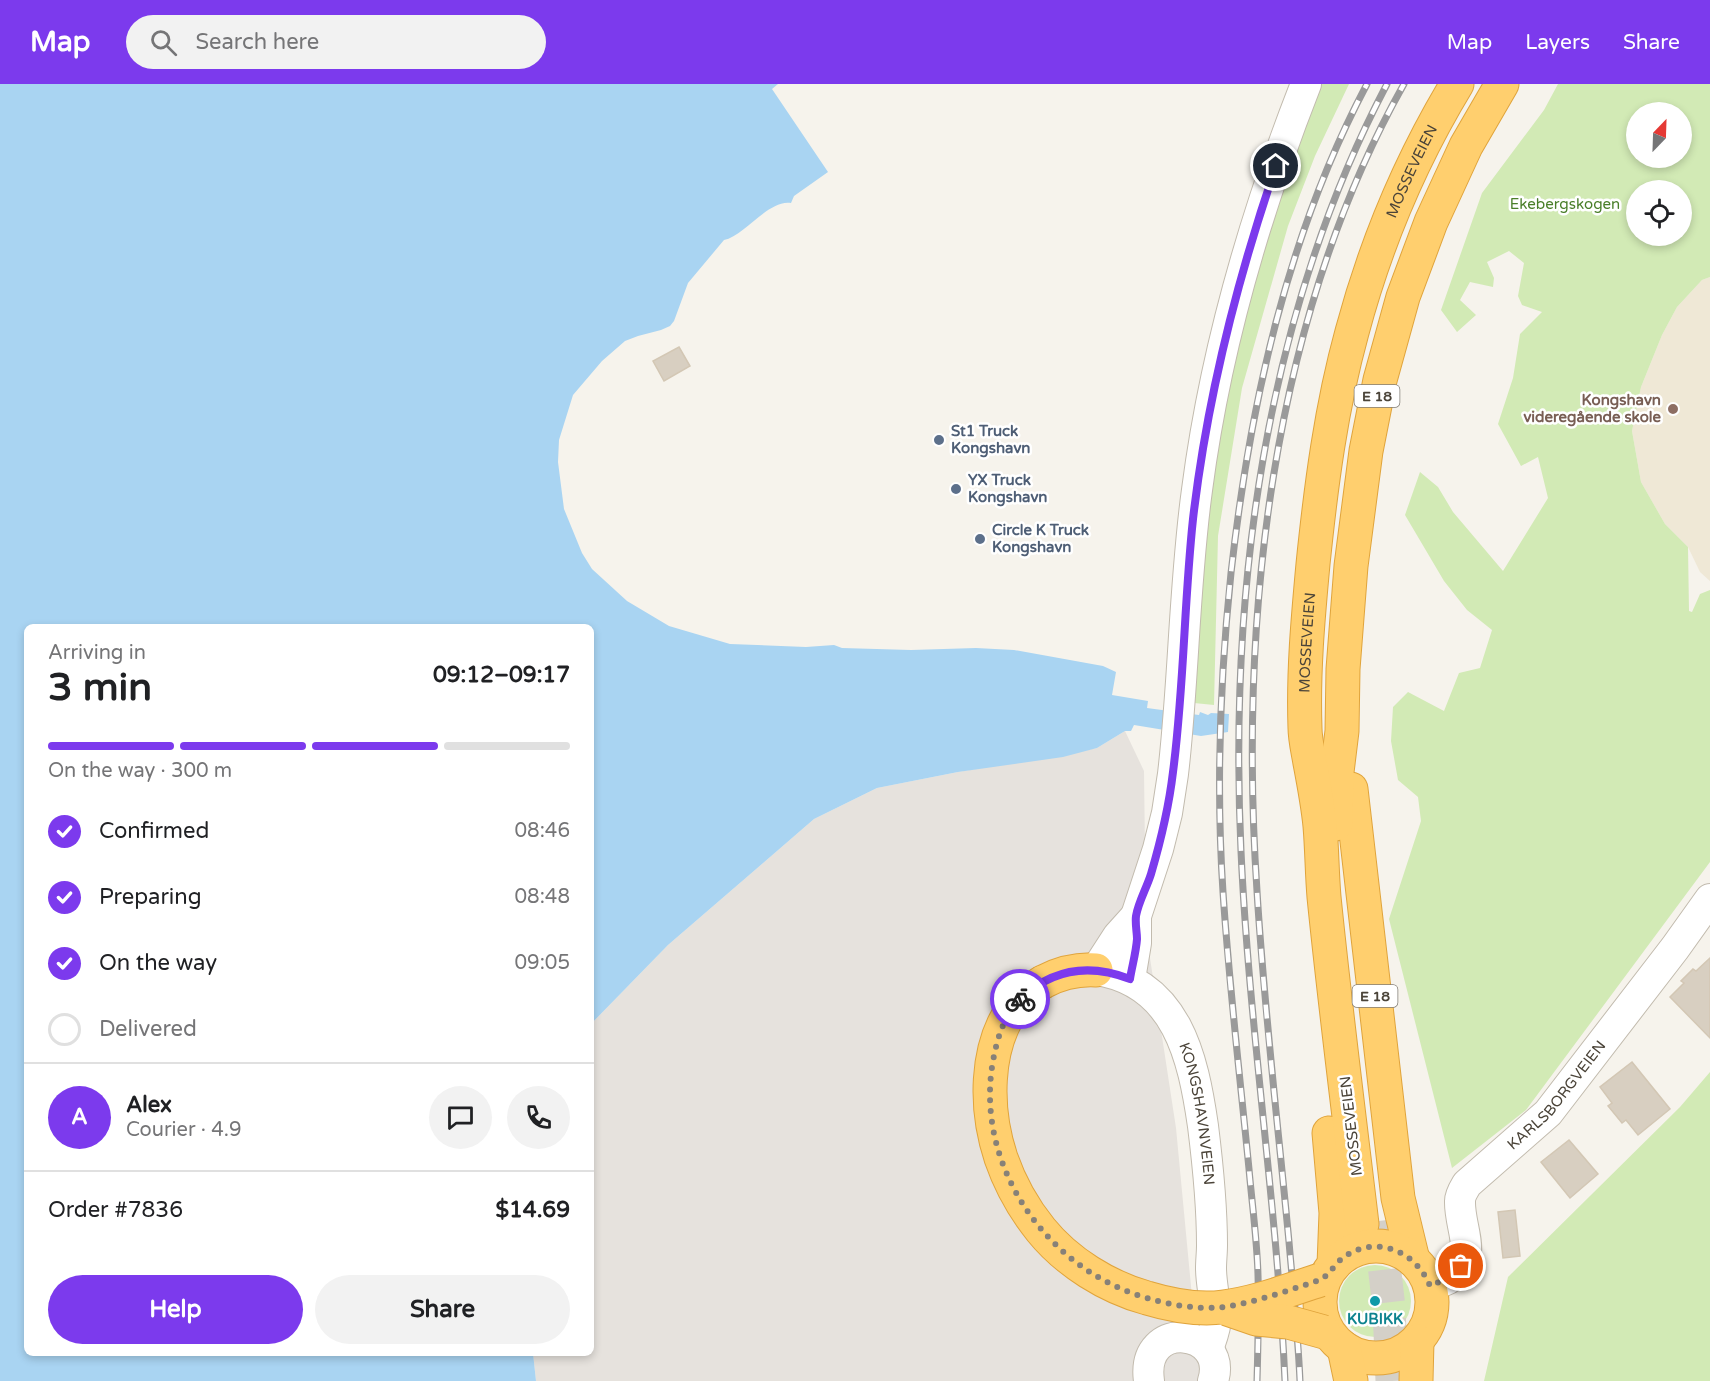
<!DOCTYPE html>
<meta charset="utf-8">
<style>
:root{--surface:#fff;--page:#f2f2f2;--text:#202124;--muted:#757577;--line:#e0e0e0;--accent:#7c3aed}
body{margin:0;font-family:"Varela Round",sans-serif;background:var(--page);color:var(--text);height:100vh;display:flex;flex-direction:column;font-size:22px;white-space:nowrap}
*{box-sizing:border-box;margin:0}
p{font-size:20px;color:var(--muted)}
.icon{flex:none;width:33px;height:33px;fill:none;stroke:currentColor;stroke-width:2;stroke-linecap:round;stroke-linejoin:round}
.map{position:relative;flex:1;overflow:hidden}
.panel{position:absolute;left:24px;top:540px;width:570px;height:732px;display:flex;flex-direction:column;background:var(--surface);border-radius:9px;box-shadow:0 3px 9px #0003}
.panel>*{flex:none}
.needle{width:39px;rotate:23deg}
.tools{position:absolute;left:1626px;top:18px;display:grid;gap:12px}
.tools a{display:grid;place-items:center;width:66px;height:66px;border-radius:50%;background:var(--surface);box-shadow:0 3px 9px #0003;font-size:30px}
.pin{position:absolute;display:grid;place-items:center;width:51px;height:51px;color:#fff;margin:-26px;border:3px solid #fff;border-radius:50%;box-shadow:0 2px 6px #0007}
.courier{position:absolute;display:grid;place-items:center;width:60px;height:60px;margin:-30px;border:4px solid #7c3aed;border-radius:50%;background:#fff;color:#222;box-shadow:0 2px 8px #0007}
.headline em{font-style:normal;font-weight:700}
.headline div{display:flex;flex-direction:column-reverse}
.headline{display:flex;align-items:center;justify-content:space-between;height:102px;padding:0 24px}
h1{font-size:39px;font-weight:700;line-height:45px}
.bar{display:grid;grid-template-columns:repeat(4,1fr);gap:9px 6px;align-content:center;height:72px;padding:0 24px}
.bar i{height:8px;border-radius:4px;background:var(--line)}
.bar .active{background:var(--accent)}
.bar p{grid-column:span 4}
.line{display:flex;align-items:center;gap:15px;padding:0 24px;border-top:2px solid var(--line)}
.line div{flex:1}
.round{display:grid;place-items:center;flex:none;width:63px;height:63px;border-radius:32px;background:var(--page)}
ol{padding:0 24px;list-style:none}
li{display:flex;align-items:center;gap:18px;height:66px}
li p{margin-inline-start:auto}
li .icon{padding:6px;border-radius:50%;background:var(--accent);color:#fff;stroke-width:4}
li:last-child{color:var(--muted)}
li i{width:33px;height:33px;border:3px solid var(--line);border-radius:50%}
.button{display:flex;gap:12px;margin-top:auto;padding:12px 24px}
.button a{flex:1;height:69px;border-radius:36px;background:var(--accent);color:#fff;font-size:24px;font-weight:700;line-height:69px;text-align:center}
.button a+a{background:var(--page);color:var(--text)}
header{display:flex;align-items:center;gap:36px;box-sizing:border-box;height:84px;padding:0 30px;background:var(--accent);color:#fff}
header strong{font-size:28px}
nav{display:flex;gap:33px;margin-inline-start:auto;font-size:21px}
.search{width:420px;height:54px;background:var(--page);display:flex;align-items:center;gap:15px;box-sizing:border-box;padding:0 21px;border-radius:33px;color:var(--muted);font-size:22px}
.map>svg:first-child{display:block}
.industrial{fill:#e6e2dd}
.education{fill:#efe8d6}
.green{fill:#d2eab5;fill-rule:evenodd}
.water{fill:#a9d4f2}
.building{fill:#d8cfc1;stroke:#d3c7b4;stroke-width:1.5}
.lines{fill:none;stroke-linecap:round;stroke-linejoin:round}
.highway-tunnel{stroke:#d4d0c8;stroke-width:33;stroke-dasharray:33 16;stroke-linecap:butt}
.minor-casing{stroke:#c2bbae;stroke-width:32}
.highway-casing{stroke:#e0a43c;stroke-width:35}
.minor{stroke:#fff;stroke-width:30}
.highway{stroke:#ffcf6e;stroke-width:33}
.rail-casing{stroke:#9a9a9a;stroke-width:7}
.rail{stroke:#fff;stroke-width:4.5;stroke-dasharray:14;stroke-linecap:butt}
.highway-bridge-casing{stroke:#e0a43c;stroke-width:35;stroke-linecap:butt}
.highway-bridge{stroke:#ffcf6e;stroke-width:33}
.done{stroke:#878178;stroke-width:6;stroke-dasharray:0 10.8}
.route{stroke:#7c3aed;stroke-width:8}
.education-dot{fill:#8d6e63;stroke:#fff;stroke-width:2}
.service-dot{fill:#5c6f8a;stroke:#fff;stroke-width:2}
.culture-dot{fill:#0f9aa8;stroke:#fff;stroke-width:2}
.labels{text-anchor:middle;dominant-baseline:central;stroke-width:5;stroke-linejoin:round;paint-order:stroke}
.shield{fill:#fff;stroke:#817c74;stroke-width:1.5}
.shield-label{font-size:14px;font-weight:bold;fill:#4b4439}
.street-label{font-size:15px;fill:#4b4439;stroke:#fff}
.park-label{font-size:15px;fill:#4a7f2a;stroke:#fff}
.education-label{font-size:15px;font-weight:bold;fill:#785e54;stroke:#fff;text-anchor:end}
.service-label{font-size:15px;font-weight:bold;fill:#4e5e75;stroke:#fff;text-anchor:start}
.culture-label{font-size:15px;font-weight:bold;fill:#0d838f;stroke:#fff}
</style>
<header>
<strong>Map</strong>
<div class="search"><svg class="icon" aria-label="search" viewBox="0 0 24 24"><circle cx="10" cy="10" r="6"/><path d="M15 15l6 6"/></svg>Search here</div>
<nav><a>Map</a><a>Layers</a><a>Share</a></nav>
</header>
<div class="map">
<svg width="1710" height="1297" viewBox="0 0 1710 1297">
<rect width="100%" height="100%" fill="#f6f3ec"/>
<polygon class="industrial" points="1125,647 1144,687 1146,848 1176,1044 1200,1297 536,1297 533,1269 591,1269 591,940 668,861 814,735 877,704 958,688 1097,664"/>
<polygon class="education" points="1710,193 1710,497 1700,488 1688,463 1665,440 1641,398 1632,347 1641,303 1662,251 1677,223 1702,196"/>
<g class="green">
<polygon points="1319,0 1349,0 1315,72 1288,142 1242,304 1218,452 1214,621 1194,619 1196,508 1221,324 1271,139"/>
<path d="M1558,0H1710V193L1702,196L1677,223L1662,251L1641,303L1632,347L1641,398L1665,440L1688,463L1689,527L1692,528L1700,510L1710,506V778L1526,1026L1452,1084L1389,835L1421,737L1418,713L1398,696L1391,657L1393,623L1408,608L1444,627L1459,589L1480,584L1492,546L1467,526L1444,497L1405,431L1420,388L1438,403L1453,428L1503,487L1548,414L1538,373L1521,382L1498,340L1513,294L1520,250L1542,228L1522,221L1518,212L1524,179L1509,167L1487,178L1494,194L1493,203L1470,198L1460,216L1476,231L1457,248L1441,226L1482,109L1544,26ZM1636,28H1682V74H1636ZM1636,106H1682V152H1636Z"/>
<polygon points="1710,988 1710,1297 1484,1297 1508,1193 1680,1023"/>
<circle cx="1375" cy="1217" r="36"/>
</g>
<path class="water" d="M0,0H778L772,5L828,88L794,112L791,119C769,115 744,152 724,156L688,199L674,237L670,242L661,246L638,252L625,257L602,277L573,311L559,356L558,378L564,425L582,469L592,485L627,517L669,542L730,560L806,563L834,561L842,564L911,566L976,564L1014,566L1103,582L1116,588L1112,611L1148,617L1147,624L1199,631L1200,628L1208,631L1211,629L1229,630L1228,648L1201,652L1134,641L1131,647H1125L1097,664L1063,673L958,688L877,704L814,735L668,861L591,940V543H27V1269H533L536,1297H0Z"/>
<g class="building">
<polygon points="679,263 690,282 664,297 653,277"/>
<polygon points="1710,874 1710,954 1670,913 1684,899 1681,897 1693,885 1696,887"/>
<polygon points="1632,978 1670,1025 1638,1051 1626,1036 1622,1039 1608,1022 1612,1019 1600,1003"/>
<polygon points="1569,1056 1598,1090 1570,1114 1541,1078"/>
<polygon points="1515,1126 1520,1172 1503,1174 1498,1128"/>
</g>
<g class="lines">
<polyline class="highway-tunnel" points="1379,1137 1389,1224 1392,1297"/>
<defs>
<g id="minor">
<path id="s1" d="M1136,832L1118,852L1096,886C1177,898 1193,973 1203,1042C1208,1082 1212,1121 1212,1161C1212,1169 1211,1177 1211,1184C1211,1201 1216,1218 1216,1234C1216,1245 1211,1256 1208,1265"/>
<path d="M1130,895L1136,859V832L1158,765L1167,729L1173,690C1184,596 1184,500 1197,406C1215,267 1255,130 1306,0"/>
<path id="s2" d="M1430,1202C1436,1200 1442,1198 1448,1195C1481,1175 1459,1146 1460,1117C1460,1111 1464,1105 1467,1100L1548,1029L1675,864L1710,815"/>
<path d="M1149,1297C1140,1233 1229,1245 1213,1297"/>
</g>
<g id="highway">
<polyline points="1351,705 1398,1114 1413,1176"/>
<polyline points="1336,740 1337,688 1342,647 1343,585 1351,482 1366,367 1380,296 1403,213 1431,138 1466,62 1502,0"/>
<path d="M1043,898C1060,889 1077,885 1096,886"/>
<polyline points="1329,1049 1336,1129 1334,1181"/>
<path id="s3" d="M1362,1140C1349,1031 1335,922 1324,813C1322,789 1322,766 1320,742C1318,721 1314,700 1310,679C1308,667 1305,655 1305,644C1303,589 1308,534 1313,480C1321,402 1331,324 1352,248C1375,162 1411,76 1457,0"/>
<circle cx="1376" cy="1218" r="56"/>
<polyline points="1344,1264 1351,1297"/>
<polyline points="1416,1297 1417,1257"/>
</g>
</defs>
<use href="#minor" class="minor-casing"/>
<use href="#highway" class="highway-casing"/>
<use href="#minor" class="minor"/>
<use href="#highway" class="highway"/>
<defs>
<g id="rail">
<path d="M1257,1297C1258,1261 1259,1226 1258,1191C1257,1155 1252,1120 1249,1085C1240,993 1229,900 1223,808C1216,702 1220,595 1231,489C1250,320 1287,151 1367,0"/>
<path d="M1285,1297C1277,1120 1249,945 1241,767C1229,506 1264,234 1387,0"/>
<path d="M1300,1297C1298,1251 1293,1204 1289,1158C1278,1041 1264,924 1257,807C1239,538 1270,238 1404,0"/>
</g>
</defs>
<use href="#rail" class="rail-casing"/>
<use href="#rail" class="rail"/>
<defs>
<g id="highway-bridge">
<path d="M1043,898C1033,904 1023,911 1015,921C984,963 985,1026 1001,1074C1010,1100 1024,1125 1041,1146C1067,1178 1107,1203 1147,1214C1170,1221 1199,1226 1223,1223C1256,1219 1289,1206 1320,1196"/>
<polyline points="1227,1225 1256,1235 1288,1238 1324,1248"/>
</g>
</defs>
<use href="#highway-bridge" class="highway-bridge-casing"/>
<use href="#highway-bridge" class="highway-bridge"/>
</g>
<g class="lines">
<path class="done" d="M1020,915C1004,931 997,955 993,977C974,1081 1047,1186 1147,1214C1171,1221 1199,1226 1224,1223C1257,1218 1289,1206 1320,1196C1331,1190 1336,1177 1347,1171C1379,1151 1417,1169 1430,1202L1448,1194L1461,1182"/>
<path class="route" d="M1020,915C1052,885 1089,879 1130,895C1132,882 1136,869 1137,855C1137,848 1135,840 1136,832C1138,819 1147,803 1151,790C1161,756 1169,722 1173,688C1184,604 1184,519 1193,435C1207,314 1237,196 1276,82"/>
</g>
<circle class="education-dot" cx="1673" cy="325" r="6"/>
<g class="service-dot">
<circle cx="939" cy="356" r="6"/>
<circle cx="956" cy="405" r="6"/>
<circle cx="980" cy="455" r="6"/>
</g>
<circle class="culture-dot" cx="1375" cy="1217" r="6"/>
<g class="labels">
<g class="shield">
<rect x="1354.5" y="301" width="45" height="22" rx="4.5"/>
<rect x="1352.5" y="901" width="45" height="22" rx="4.5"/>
</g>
<g class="shield-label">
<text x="1377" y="312">E 18</text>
<text x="1375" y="912">E 18</text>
</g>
<g class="street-label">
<text stroke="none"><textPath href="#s3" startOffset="1071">MOSSEVEIEN</textPath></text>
<text stroke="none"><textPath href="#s3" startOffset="585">MOSSEVEIEN</textPath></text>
<text stroke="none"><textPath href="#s2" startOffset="250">KARLSBORGVEIEN</textPath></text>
<text stroke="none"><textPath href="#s1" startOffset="260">KONGSHAVNVEIEN</textPath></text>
<text transform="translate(1351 1042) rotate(-97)">MOSSEVEIEN</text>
</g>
<g class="park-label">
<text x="1565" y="120">Ekebergskogen</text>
</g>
<g class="education-label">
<text x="1661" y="316">Kongshavn<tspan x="1661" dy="17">videregående skole</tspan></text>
</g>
<g class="service-label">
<text x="951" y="347">St1 Truck<tspan x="951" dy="17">Kongshavn</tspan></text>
<text x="968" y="396">YX Truck<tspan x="968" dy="17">Kongshavn</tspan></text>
<text x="992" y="446">Circle K Truck<tspan x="992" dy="17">Kongshavn</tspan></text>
</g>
<g class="culture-label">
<text x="1375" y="1235">KUBIKK</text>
</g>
</g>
</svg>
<div class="tools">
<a><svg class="needle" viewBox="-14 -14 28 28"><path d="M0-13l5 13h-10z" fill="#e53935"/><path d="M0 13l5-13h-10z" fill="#757577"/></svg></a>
<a><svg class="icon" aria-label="locate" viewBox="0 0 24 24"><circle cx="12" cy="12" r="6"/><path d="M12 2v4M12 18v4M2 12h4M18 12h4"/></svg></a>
</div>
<div class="pin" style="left:1461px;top:1182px;background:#ea580c"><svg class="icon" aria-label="bag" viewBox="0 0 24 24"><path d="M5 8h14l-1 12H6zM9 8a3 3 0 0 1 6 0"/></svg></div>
<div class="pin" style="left:1276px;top:82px;background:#1f2937"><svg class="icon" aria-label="home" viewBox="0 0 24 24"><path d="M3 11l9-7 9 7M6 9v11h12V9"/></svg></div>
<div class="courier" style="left:1020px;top:915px"><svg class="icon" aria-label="bike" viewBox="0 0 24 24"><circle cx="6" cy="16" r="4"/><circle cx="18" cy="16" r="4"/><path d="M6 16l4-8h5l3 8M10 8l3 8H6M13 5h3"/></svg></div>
<section class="panel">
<div class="headline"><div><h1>3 min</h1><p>Arriving in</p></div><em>09:12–09:17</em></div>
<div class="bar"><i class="active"></i><i class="active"></i><i class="active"></i><i></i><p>On the way · 300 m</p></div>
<ol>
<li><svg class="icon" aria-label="check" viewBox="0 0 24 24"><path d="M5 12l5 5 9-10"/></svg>Confirmed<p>08:46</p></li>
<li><svg class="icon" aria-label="check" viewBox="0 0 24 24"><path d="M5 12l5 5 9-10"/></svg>Preparing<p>08:48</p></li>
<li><svg class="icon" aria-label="check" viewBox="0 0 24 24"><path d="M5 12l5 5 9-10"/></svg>On the way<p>09:05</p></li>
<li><i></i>Delivered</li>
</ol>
<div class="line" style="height:108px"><b class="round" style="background:var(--accent);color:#fff">A</b><div><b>Alex</b><p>Courier · 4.9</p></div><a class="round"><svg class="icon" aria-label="chat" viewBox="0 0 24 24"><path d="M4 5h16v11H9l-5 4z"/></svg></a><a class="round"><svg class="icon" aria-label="phone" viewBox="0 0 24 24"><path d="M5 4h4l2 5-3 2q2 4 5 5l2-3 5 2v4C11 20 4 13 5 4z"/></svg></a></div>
<div class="line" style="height:78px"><div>Order #7836</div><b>$14.69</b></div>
<div class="button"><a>Help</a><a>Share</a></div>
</section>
</div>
